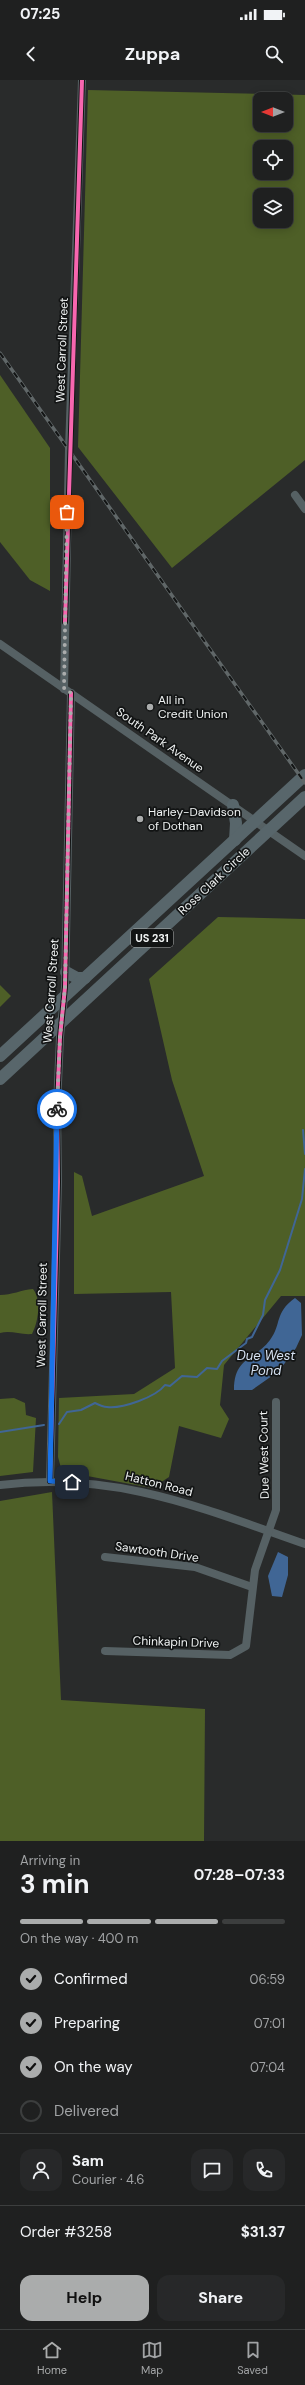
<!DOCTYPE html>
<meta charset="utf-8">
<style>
:root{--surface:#1f2020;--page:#272829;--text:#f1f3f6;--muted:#a1a3a5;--line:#3c3e3e;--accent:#aaacac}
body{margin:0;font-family:"DM Sans",sans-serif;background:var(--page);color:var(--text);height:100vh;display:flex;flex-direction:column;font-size:15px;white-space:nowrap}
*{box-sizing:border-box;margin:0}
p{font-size:13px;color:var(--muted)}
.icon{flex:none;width:22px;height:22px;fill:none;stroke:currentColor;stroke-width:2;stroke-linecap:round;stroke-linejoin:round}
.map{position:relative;height:1761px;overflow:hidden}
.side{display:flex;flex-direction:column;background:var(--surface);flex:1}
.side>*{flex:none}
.needle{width:26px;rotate:270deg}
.controls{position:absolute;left:253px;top:12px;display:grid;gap:8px}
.controls a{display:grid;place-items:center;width:40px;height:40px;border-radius:8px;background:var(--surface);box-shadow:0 2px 10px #0003,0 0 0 1px var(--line);font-size:20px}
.pin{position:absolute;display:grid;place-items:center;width:34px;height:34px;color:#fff;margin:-17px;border-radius:8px;box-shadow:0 2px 6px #0006}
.courier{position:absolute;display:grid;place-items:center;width:40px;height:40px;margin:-20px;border:3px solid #1a73e8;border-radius:50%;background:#fff;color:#222;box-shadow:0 1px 5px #0007}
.head em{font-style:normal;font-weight:700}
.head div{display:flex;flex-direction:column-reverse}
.head{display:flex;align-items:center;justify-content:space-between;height:68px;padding:0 20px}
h1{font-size:26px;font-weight:700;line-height:30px}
.bar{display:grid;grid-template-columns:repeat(4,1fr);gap:6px 4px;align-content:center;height:48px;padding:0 20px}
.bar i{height:5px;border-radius:3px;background:var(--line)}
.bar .on{background:var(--accent)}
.bar p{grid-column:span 4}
.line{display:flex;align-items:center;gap:10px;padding:0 20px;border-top:1px solid var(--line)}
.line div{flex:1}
.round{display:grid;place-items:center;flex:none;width:42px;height:42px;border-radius:12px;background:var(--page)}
ol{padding:0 20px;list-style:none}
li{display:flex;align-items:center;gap:12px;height:44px}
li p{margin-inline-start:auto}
li .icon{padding:4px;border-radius:50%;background:var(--accent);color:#111;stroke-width:4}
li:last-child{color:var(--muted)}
li i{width:22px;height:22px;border:2px solid var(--line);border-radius:50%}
.primary-button{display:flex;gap:8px;margin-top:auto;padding:8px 20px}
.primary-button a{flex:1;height:46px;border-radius:12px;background:var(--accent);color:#111;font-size:16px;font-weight:700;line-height:46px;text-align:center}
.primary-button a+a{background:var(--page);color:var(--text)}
.status{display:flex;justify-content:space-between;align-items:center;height:28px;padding:0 20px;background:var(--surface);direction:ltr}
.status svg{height:11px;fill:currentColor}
header{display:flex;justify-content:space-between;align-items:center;height:52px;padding:0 20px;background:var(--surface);font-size:18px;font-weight:700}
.tabs{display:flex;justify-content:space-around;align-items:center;height:56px;border-top:1px solid var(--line);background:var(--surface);font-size:11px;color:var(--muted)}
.tabs a{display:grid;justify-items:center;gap:2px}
.tabs .on{color:var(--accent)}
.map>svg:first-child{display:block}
.forest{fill:#4e5f27;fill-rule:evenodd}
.water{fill:#406695}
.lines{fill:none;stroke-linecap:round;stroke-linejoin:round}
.stream{stroke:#406695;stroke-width:2}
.minor{stroke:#566164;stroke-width:8}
.highway{stroke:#58666b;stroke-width:12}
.rail-casing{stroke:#606768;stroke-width:3.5}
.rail{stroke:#121414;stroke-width:2;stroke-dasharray:6;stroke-linecap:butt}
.cycleway-casing{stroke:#121414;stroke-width:6}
.cycleway{stroke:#f766af;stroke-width:4}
.done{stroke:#aaacac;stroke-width:4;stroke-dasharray:0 7.2}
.route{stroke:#1a73e8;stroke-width:5}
.poi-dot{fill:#aaacac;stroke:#121414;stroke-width:1.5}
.labels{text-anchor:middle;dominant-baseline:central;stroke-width:3.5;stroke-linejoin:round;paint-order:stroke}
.shield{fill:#121414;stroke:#adafaf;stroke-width:1}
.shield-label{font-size:11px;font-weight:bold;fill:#eff2f2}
.street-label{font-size:12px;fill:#eff2f2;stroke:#121414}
.poi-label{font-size:12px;fill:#eff2f2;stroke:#121414;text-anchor:start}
.water-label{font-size:13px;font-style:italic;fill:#d4e0f0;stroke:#121414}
</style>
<div class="status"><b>07:25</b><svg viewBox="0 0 49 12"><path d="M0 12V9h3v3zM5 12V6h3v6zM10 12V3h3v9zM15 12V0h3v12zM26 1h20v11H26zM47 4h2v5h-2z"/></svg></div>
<header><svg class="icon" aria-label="back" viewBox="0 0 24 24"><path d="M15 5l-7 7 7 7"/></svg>Zuppa<svg class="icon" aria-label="search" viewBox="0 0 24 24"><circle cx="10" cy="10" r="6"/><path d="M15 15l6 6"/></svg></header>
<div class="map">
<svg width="305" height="1761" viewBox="0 0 305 1761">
<rect width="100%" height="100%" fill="#292b2b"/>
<g class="forest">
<path d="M88,10L305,15V380L172,488L78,367ZM260,19H286V45H260ZM260,67H286V93H260ZM260,115H286V141H260Z"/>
<polygon points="0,295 50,368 50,511 30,500 0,462"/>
<polygon points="218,837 305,839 305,1216 281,1216 224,1285 220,1325 229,1339 221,1358 179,1346 169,1397 152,1408 71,1393 61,1388 58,1377 59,1318 134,1314 175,1288 171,1212 74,1214 74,1092 82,1096 92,1136 204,1096 172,1000 149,899"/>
<polygon points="0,905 11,916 0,927"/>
<path d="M33,1209C42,1220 38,1243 32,1254C20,1255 11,1250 0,1253V1215C12,1215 21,1210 33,1209Z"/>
<polygon points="14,1318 25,1323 26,1335 36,1338 33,1392 0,1396 0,1319"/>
<polygon points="52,1412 61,1620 205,1629 204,1761 0,1761 0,1421"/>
</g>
<g class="water">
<path d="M295,1218L301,1223L302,1255L296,1268L279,1291L252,1310H234C234,1277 254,1281 270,1260C282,1244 274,1233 295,1218Z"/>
<polygon points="278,1472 288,1477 288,1495 282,1517 272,1516 268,1496"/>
</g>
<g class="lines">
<g class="stream">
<polyline points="303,1050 305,1074"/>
<path d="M59,1344L67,1332L81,1330L95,1323C99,1325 103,1327 107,1327C122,1329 156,1317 165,1305L170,1306L182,1296L197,1297L207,1288L217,1289L222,1281L246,1263L247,1259L252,1257L263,1235L265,1220L280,1190L302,1119L305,1089"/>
<polyline points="0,1352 44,1345"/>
</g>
<g class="minor">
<polyline points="295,415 305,429"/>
<polyline points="0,564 305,776"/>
<polyline points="64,609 69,369 82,0"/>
<polyline points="50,1401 58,1102 57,1026 60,957 65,907 71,613"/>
<path d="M0,1405C115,1391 199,1427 305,1464"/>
<polyline points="105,1477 195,1487 252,1507"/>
<polyline points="105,1571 230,1575 246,1566 255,1490 276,1430 276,1322"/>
</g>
<g class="highway">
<polyline points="233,725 236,743 235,760"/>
<polyline points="66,892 77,898 85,898"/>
<polyline points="0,976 305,695"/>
<polyline points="0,999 305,717"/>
</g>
<defs>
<polyline id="rail" points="0,273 305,703"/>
</defs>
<use href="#rail" class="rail-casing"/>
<use href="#rail" class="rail"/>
<defs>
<g id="cycleway">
<polyline points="65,542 82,0"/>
<polyline points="50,1401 58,1102 57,1026 60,957 65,907 71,613"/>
</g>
</defs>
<use href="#cycleway" class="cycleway-casing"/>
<use href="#cycleway" class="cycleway"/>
</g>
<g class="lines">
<polyline class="done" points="57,1029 60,957 65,907 71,613 64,608 67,432"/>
<polyline class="route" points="57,1029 50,1401 72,1402"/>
</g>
<g class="poi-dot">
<circle cx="150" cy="627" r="4"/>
<circle cx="140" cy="739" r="4"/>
</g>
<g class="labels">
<rect class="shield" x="131" y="849" width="42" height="18" rx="3"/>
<g class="shield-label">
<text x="152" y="858">US 231</text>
</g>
<g class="street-label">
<text transform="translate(62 270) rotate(-88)">West Carroll Street</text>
<text transform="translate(160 660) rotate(35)">South Park Avenue</text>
<text transform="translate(214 801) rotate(-43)">Ross Clark Circle</text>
<text transform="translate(51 911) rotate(-86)">West Carroll Street</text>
<text transform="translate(42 1235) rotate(-89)">West Carroll Street</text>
<text transform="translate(264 1375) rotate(-91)">Due West Court</text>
<text transform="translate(159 1404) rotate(14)">Hatton Road</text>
<text transform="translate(157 1472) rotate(8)">Sawtooth Drive</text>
<text transform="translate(176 1562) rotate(2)">Chinkapin Drive</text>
</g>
<g class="poi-label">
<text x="158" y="620">All in<tspan x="158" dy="14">Credit Union</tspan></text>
<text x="148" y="732">Harley-Davidson<tspan x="148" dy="14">of Dothan</tspan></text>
</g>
<g class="water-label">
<text x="266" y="1275">Due West<tspan x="266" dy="15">Pond</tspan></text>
</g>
</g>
</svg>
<div class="controls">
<a><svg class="needle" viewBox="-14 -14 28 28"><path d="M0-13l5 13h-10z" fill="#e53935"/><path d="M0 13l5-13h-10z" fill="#a1a3a5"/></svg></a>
<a><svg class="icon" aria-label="locate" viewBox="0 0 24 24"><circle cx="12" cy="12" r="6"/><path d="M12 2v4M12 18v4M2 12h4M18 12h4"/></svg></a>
<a><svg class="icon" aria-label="layers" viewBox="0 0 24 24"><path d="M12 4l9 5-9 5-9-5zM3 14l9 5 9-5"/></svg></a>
</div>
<div class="pin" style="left:67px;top:432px;background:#ea580c"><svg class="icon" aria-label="bag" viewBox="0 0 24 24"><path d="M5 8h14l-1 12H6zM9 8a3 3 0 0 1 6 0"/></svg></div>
<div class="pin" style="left:72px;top:1402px;background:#1f2937"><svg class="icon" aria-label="home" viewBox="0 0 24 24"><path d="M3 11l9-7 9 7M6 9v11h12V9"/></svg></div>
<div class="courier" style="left:57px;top:1029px"><svg class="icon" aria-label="bike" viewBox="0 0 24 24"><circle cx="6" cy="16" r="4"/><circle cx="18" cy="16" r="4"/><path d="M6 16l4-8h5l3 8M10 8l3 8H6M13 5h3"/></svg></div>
</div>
<section class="side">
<div class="head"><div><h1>3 min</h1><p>Arriving in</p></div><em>07:28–07:33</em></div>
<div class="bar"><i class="on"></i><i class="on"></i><i class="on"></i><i></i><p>On the way · 400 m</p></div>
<ol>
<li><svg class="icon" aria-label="check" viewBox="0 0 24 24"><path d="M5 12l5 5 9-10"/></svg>Confirmed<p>06:59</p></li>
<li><svg class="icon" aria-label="check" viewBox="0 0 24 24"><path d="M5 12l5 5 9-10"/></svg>Preparing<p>07:01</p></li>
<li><svg class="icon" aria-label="check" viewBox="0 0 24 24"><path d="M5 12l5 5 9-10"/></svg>On the way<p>07:04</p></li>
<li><i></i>Delivered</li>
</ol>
<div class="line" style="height:72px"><a class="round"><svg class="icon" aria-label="person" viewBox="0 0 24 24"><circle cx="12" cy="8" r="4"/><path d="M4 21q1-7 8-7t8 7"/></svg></a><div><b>Sam</b><p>Courier · 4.6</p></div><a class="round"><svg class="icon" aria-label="chat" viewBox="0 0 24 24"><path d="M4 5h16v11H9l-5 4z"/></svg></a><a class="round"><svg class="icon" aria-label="phone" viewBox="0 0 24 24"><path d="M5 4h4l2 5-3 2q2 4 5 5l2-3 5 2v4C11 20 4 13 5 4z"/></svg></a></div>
<div class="line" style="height:52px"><div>Order #3258</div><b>$31.37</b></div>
<div class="primary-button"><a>Help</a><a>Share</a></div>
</section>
<nav class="tabs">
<a class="on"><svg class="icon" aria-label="home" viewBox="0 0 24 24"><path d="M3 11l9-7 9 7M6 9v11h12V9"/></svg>Home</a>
<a><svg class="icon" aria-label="map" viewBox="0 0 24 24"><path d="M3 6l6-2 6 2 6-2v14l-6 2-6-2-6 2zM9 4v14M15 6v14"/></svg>Map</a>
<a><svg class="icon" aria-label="saved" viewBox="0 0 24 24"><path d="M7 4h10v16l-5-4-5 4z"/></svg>Saved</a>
</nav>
